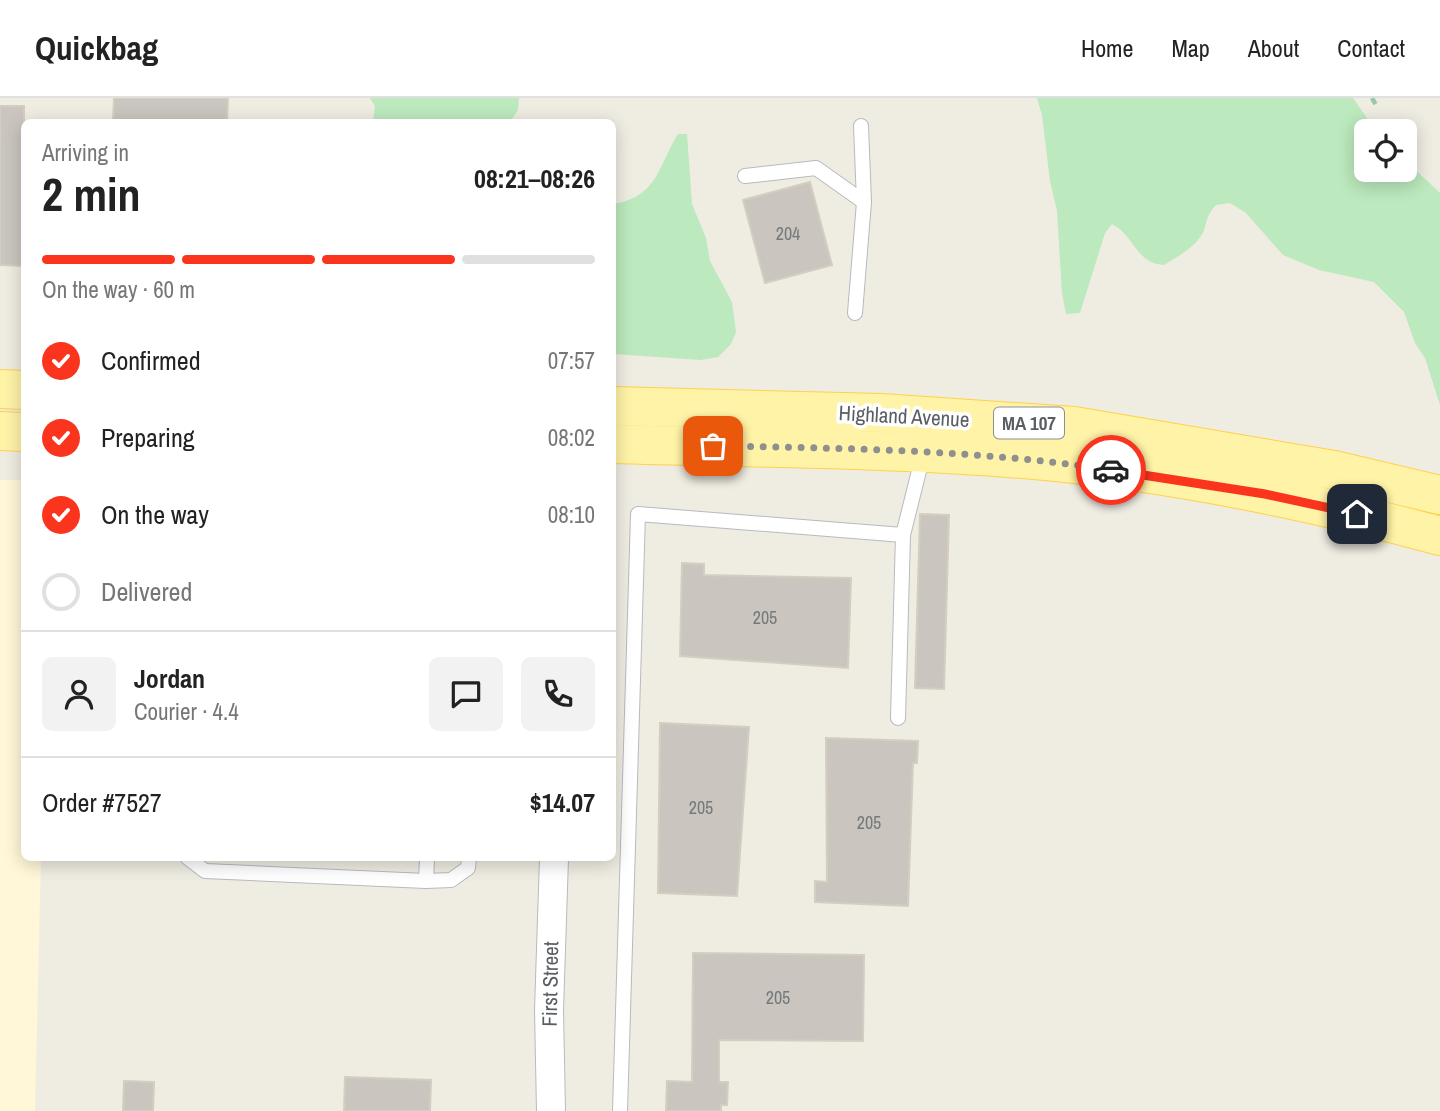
<!DOCTYPE html>
<meta charset="utf-8">
<style>
:root{--surface:#fff;--page:#f2f2f2;--text:#222;--muted:#767676;--line:#e0e0e0;--accent:#fa341d}
body{margin:0;font-family:"Archivo Narrow",sans-serif;background:var(--page);color:var(--text);height:100vh;display:flex;flex-direction:column;font-size:26px;white-space:nowrap}
*{box-sizing:border-box;margin:0}
p{font-size:23px;color:var(--muted)}
.icon{flex:none;width:38px;height:38px;fill:none;stroke:currentColor;stroke-width:2;stroke-linecap:round;stroke-linejoin:round}
.map{position:relative;flex:1;overflow:hidden}
.panel{position:absolute;left:21px;top:21px;width:595px;height:742px;display:flex;flex-direction:column;background:var(--surface);border-radius:10px;box-shadow:0 4px 18px #0003}
.panel>*{flex:none}
.controls{position:absolute;left:1354px;top:21px;display:grid;gap:14px}
.controls a{display:grid;place-items:center;width:63px;height:63px;border-radius:10px;background:var(--surface);box-shadow:0 4px 18px #0003;font-size:35px}
.pin{position:absolute;display:grid;place-items:center;width:60px;height:60px;color:#fff;margin:-30px;border-radius:14px;box-shadow:0 4px 10px #0006}
.courier{position:absolute;display:grid;place-items:center;width:70px;height:70px;margin:-35px;border:5px solid #fa341d;border-radius:50%;background:#fff;color:#222;box-shadow:0 2px 9px #0007}
.summary em{font-style:normal;font-weight:800}
.summary div{display:flex;flex-direction:column-reverse}
.summary{display:flex;align-items:center;justify-content:space-between;height:119px;padding:0 21px}
h1{font-size:46px;font-weight:800;line-height:52px}
.bar{display:grid;grid-template-columns:repeat(4,1fr);gap:10px 7px;align-content:center;height:84px;padding:0 21px}
.bar i{height:9px;border-radius:5px;background:var(--line)}
.bar .current{background:var(--accent)}
.bar p{grid-column:span 4}
.line{display:flex;align-items:center;gap:18px;padding:0 21px;border-top:2px solid var(--line)}
.line div{flex:1}
.round{display:grid;place-items:center;flex:none;width:74px;height:74px;border-radius:10px;background:var(--page)}
ol{padding:0 21px;list-style:none}
li{display:flex;align-items:center;gap:21px;height:77px}
li p{margin-inline-start:auto}
li .icon{padding:7px;border-radius:50%;background:var(--accent);color:#fff;stroke-width:4}
li:last-child{color:var(--muted)}
li i{width:38px;height:38px;border:4px solid var(--line);border-radius:50%}
header{display:flex;align-items:center;gap:42px;box-sizing:border-box;height:98px;padding:0 35px;background:var(--surface);border-bottom:2px solid var(--line)}
header strong{font-size:33px}
nav{display:flex;gap:38px;margin-inline-start:auto;font-size:24px}
.map>svg:first-child{display:block}
.commercial{fill:#fff7d7}
.green{fill:#bce9bd}
.building{fill:#cac6bf;stroke:#d4cec0;stroke-width:2}
.lines{fill:none;stroke-linecap:round;stroke-linejoin:round}
.lane-casing{stroke:#b7bac0;stroke-width:16}
.street-casing{stroke:#b7bac0;stroke-width:30}
.primary-casing{stroke:#ffd14b;stroke-width:40}
.path{stroke:#94caa5;stroke-width:4.5;stroke-dasharray:7 3.5;stroke-linecap:butt}
.lane{stroke:#fff;stroke-width:14}
.street{stroke:#fff;stroke-width:28}
.primary{stroke:#fff3a7;stroke-width:38}
.done{stroke:#8e9090;stroke-width:7;stroke-dasharray:0 12.6}
.route{stroke:#fa341d;stroke-width:9}
.labels{text-anchor:middle;dominant-baseline:central;stroke-width:7;stroke-linejoin:round;paint-order:stroke}
.number-label{font-size:18px;fill:#76797b}
.shield{fill:#fff;stroke:#8c8f92;stroke-width:2}
.shield-label{font-size:19px;font-weight:bold;fill:#5a5f64}
.street-label{font-size:21px;fill:#5a5f64;stroke:#fff}
</style>
<header>
<strong>Quickbag</strong>
<nav><a>Home</a><a>Map</a><a>About</a><a>Contact</a></nav>
</header>
<div class="map">
<svg width="1440" height="1013" viewBox="0 0 1440 1013">
<rect width="100%" height="100%" fill="#efece2"/>
<polygon class="commercial" points="0,382 24,382 24,760 41,760 35,1013 0,1013"/>
<g class="green">
<polygon points="370,0 519,0 518,12 510,24 373,24 375,8"/>
<path d="M1037,0H1353L1376,33H1367V72H1405V62L1440,95V307L1425,260L1415,245L1404,214L1374,184L1319,172L1283,157L1246,115L1230,105L1216,107C1208,115 1207,122 1204,132C1198,148 1177,159 1164,167C1135,165 1135,138 1112,126L1105,135L1080,215L1066,216L1062,195L1057,113L1050,83L1042,17Z"/>
<path d="M678,36H687L692,106L706,140L710,163L732,204L736,234L731,246L718,259L701,262L613,256V106C658,99 658,68 678,36Z"/>
</g>
<g class="building">
<polygon points="114,0 228,0 227,24 113,24"/>
<polygon points="0,8 24,8 24,168 0,167"/>
<polygon points="810,84 832,167 765,185 743,102"/>
<polygon points="920,416 949,417 944,591 915,590"/>
<polygon points="682,465 704,466 704,477 851,480 848,570 680,558"/>
<polygon points="660,625 749,629 737,798 658,795"/>
<polygon points="826,640 918,643 917,665 913,665 908,808 815,804 815,783 827,784"/>
<polygon points="693,855 864,857 863,943 719,942 719,984 728,984 727,1007 721,1007 721,1013 666,1013 667,983 692,984"/>
<polygon points="345,979 431,982 430,1013 344,1013"/>
<polygon points="124,983 154,984 153,1013 123,1013"/>
</g>
<g class="lines">
<defs>
<g id="lane">
<polyline points="745,78 816,70 864,104"/>
<polyline points="855,215 864,104 861,28"/>
<polyline points="898,620 903,437"/>
<polyline points="188,760 205,773 426,783 451,782 468,770 469,760"/>
<polyline points="426,783 427,760"/>
<polyline points="620,1013 638,416 903,437 923,357"/>
</g>
<polyline id="street" points="551,1013 549,912 554,760"/>
<g id="primary">
<polyline points="0,291 24,292"/>
<polyline points="612,308 881,315 1074,328 1334,372 1440,397"/>
<polyline points="0,333 24,334"/>
<path d="M612,346C745,350 877,350 1009,360C1154,371 1300,400 1440,438"/>
</g>
</defs>
<use href="#lane" class="lane-casing"/>
<use href="#street" class="street-casing"/>
<use href="#primary" class="primary-casing"/>
<polyline class="path" points="1372,0 1376,7"/>
<use href="#lane" class="lane"/>
<use href="#street" class="street"/>
<use href="#primary" class="primary"/>
</g>
<g class="lines">
<path class="done" d="M713,348C844,350 981,352 1111,372"/>
<polyline class="route" points="1111,372 1265,396 1357,416"/>
</g>
<g class="labels">
<g class="number-label">
<text x="788" y="135">204</text>
<text x="765" y="519">205</text>
<text x="701" y="709">205</text>
<text x="869" y="724">205</text>
<text x="778" y="899">205</text>
</g>
<rect class="shield" x="994" y="309.5" width="70" height="31" rx="5"/>
<g class="shield-label">
<text x="1029" y="325">MA 107</text>
</g>
<g class="street-label">
<text transform="translate(904 318) rotate(3)">Highland Avenue</text>
<text transform="translate(550 886) rotate(-89)">First Street</text>
</g>
</g>
</svg>
<div class="controls">
<a><svg class="icon" aria-label="locate" viewBox="0 0 24 24"><circle cx="12" cy="12" r="6"/><path d="M12 2v4M12 18v4M2 12h4M18 12h4"/></svg></a>
</div>
<div class="pin" style="left:713px;top:348px;background:#ea580c"><svg class="icon" aria-label="bag" viewBox="0 0 24 24"><path d="M5 8h14l-1 12H6zM9 8a3 3 0 0 1 6 0"/></svg></div>
<div class="pin" style="left:1357px;top:416px;background:#1f2937"><svg class="icon" aria-label="home" viewBox="0 0 24 24"><path d="M3 11l9-7 9 7M6 9v11h12V9"/></svg></div>
<div class="courier" style="left:1111px;top:372px"><svg class="icon" aria-label="car" viewBox="0 0 24 24"><path d="M5 17H2v-5l4-1 3-4h7l3 4 3 1v5h-3M9 17h6M6 11h13"/><circle cx="7" cy="17" r="2"/><circle cx="17" cy="17" r="2"/></svg></div>
<section class="panel">
<div class="summary"><div><h1>2 min</h1><p>Arriving in</p></div><em>08:21–08:26</em></div>
<div class="bar"><i class="current"></i><i class="current"></i><i class="current"></i><i></i><p>On the way · 60 m</p></div>
<ol>
<li><svg class="icon" aria-label="check" viewBox="0 0 24 24"><path d="M5 12l5 5 9-10"/></svg>Confirmed<p>07:57</p></li>
<li><svg class="icon" aria-label="check" viewBox="0 0 24 24"><path d="M5 12l5 5 9-10"/></svg>Preparing<p>08:02</p></li>
<li><svg class="icon" aria-label="check" viewBox="0 0 24 24"><path d="M5 12l5 5 9-10"/></svg>On the way<p>08:10</p></li>
<li><i></i>Delivered</li>
</ol>
<div class="line" style="height:126px"><a class="round"><svg class="icon" aria-label="person" viewBox="0 0 24 24"><circle cx="12" cy="8" r="4"/><path d="M4 21q1-7 8-7t8 7"/></svg></a><div><b>Jordan</b><p>Courier · 4.4</p></div><a class="round"><svg class="icon" aria-label="chat" viewBox="0 0 24 24"><path d="M4 5h16v11H9l-5 4z"/></svg></a><a class="round"><svg class="icon" aria-label="phone" viewBox="0 0 24 24"><path d="M5 4h4l2 5-3 2q2 4 5 5l2-3 5 2v4C11 20 4 13 5 4z"/></svg></a></div>
<div class="line" style="height:91px"><div>Order #7527</div><b>$14.07</b></div>
</section>
</div>
